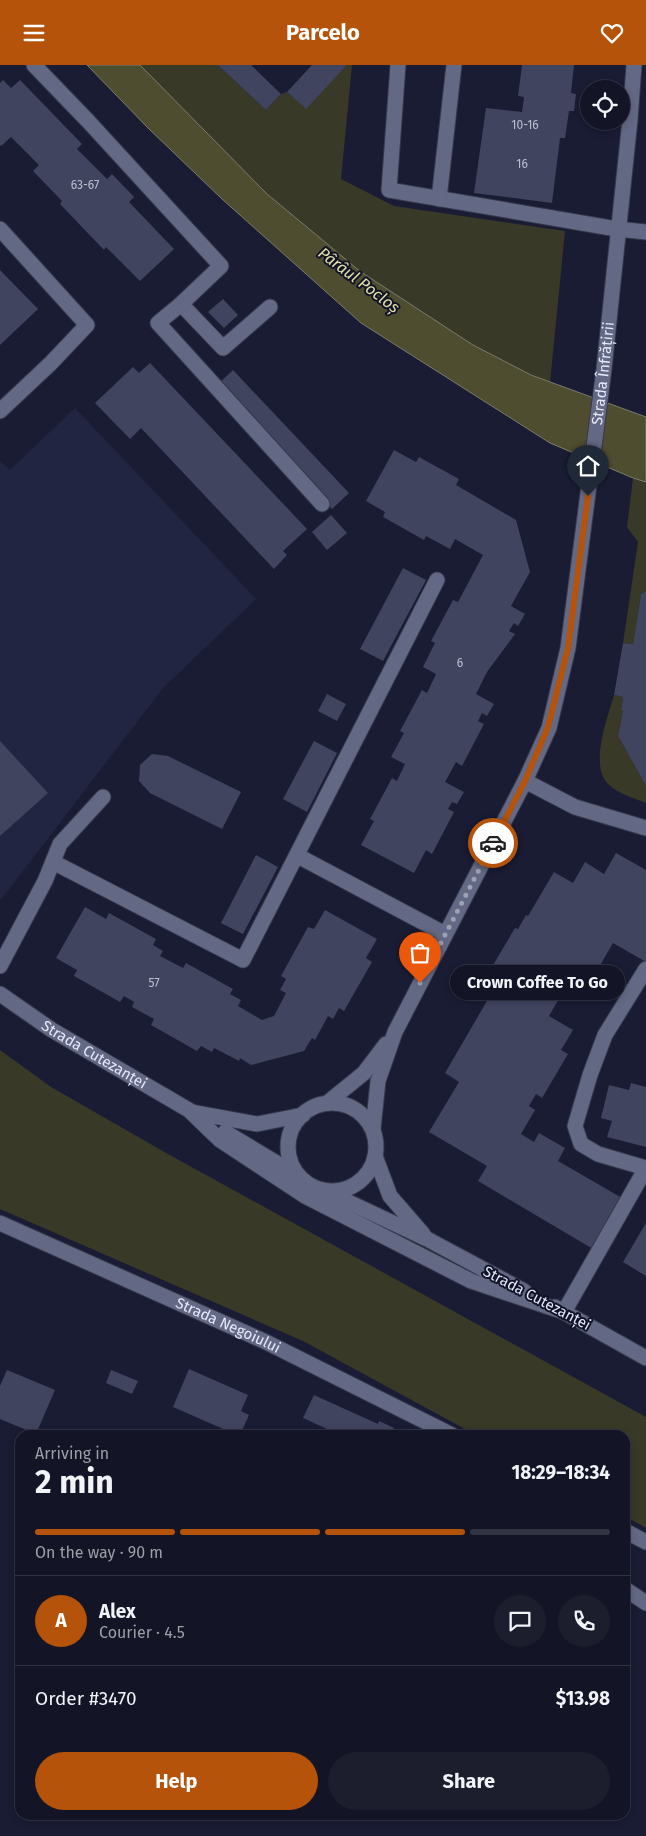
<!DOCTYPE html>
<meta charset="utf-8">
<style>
:root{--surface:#131526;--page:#1c1e2e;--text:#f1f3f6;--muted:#9d9fa7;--line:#323443;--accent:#b45309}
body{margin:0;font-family:"Fira Sans",sans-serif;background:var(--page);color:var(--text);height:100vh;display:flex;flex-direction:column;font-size:19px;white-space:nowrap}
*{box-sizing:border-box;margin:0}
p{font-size:16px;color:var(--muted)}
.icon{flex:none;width:28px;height:28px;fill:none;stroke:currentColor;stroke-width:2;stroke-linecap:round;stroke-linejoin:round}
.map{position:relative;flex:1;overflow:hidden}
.sheet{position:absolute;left:15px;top:1365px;width:615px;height:390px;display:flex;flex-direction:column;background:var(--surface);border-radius:15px;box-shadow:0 2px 8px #0003,0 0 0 1px var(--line)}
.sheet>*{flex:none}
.fabs{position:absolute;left:580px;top:15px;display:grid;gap:10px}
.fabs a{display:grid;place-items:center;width:50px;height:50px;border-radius:50%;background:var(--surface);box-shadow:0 2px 8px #0003,0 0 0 1px var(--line);font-size:25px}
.pin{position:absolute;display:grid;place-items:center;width:42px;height:42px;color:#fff;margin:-51px -21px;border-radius:50% 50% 50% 0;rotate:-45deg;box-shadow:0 0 5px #0007}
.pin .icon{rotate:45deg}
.courier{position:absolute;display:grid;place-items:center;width:50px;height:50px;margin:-25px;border:4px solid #b45309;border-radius:50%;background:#fff;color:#222;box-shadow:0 1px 6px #0007}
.bubble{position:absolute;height:35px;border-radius:18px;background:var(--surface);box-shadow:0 2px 8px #0003,0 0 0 1px var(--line);font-size:16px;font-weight:700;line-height:35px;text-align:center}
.headline em{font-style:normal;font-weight:700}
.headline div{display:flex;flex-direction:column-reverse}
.headline{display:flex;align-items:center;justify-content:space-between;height:85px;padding:0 20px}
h1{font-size:32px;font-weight:700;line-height:38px}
.bar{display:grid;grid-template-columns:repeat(4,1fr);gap:8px 5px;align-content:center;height:60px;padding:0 20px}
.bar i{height:6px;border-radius:4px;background:var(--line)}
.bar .selected{background:var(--accent)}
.bar p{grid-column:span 4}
.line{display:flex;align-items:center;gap:12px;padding:0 20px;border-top:1px solid var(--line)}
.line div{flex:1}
.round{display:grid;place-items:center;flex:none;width:52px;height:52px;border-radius:26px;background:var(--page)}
.primary-button{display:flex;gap:10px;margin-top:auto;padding:10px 20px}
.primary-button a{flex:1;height:58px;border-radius:30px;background:var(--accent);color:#fff;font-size:20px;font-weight:700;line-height:58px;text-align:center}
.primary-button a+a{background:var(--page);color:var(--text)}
header{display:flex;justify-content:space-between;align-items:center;height:65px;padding:0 20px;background:var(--accent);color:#fff;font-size:22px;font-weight:700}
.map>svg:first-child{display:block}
.built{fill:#222542}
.green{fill:#393927}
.water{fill:#4f4d2f;stroke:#7c7c6c}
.building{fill:#40445f}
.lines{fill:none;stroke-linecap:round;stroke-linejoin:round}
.minor-casing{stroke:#36384b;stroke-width:17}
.minor{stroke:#636884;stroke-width:15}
.done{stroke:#9ea1b4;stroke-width:5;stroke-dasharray:0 9}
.route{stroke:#b45309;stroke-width:6}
.labels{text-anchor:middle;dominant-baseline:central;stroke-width:4;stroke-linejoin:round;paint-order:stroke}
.number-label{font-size:12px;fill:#bcc0d2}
.street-label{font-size:15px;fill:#e5e9f9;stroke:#111329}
.water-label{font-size:16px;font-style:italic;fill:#e3e0a6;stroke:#111329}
</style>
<header><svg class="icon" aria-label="menu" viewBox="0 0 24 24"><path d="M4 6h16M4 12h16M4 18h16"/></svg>Parcelo<svg class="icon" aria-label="heart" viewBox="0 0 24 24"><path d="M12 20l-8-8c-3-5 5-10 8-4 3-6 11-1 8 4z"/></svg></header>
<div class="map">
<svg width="646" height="1771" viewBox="0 0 646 1771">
<rect width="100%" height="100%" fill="#191c33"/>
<polygon class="built" points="75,343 256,534 163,623 0,836 0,396 10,405"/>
<g class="green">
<polygon points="140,0 218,0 266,45 281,29 287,27 306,43 347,0 352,0 341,114 394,141 565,166 550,318 531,310 473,280 361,207 267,129"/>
<polygon points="633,413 646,417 646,526 641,529 633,579 623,578 638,477 627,462"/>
<path d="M614,630L623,632L621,644L623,645L618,671L646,721V738C634,733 618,729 608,719C589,700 608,652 614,630Z"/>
<polygon points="0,985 51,1022 168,1089 646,1352 646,1463 625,1451 625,1370 476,1370 303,1276 0,1144"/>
</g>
<polygon class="water" points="87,0 140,0 267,129 361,207 473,280 531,310 646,352 646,417 633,413 550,378 361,258 222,134 148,63"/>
<g class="building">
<polygon points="218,0 251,0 281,29 266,45"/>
<polygon points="312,0 347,0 306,44 287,27"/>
<polygon points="522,0 574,0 571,28 576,29 574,46 569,46 565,73 560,73 552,138 474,128 486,43 522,47 524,32 518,31"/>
<polygon points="3,15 11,23 20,15 82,79 77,84 107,114 112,109 134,132 129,137 174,184 140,216 106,182 104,185 60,139 62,136 33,106 39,100 11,72 1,81 0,80 0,18"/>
<polygon points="0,205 38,244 0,280"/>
<polygon points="223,234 238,250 224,263 208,247"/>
<polygon points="150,298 307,464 283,486 287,490 274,504 141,363 130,374 95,338 133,302 139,308"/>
<polygon points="233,305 349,428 332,444 216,321"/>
<polygon points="394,385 416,397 419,392 459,414 456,420 516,455 530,507 511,541 525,549 518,561 514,558 509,566 515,569 487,607 476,629 494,639 487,651 482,648 478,656 484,659 462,701 456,697 445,717 464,727 457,739 452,737 448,744 454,747 432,789 426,785 414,808 361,780 374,756 370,754 392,713 397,716 405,699 391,692 404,668 400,666 422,625 427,628 436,609 423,602 435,578 431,576 453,535 458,537 483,490 455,474 450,484 426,471 424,475 383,452 385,447 366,436"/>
<polygon points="331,450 347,468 327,485 312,467"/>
<polygon points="403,503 426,515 383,596 360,584"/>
<polygon points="646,526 646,721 618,671 623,645 621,645 623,632 614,630 623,578 633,579 641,529"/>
<polygon points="327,629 346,639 337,656 318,646"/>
<polygon points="0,676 48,728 0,771"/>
<polygon points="314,676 337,688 307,747 283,734"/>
<polygon points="152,689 168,691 241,727 222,764 150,728 139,716 140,700"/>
<polygon points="616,788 646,805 646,897 613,878 587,923 572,914 575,910 565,904 556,920 564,925 549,951 573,965 561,985 568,989 542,1033 536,1029 529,1041 535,1045 521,1069 534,1077 539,1068 565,1083 558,1096 622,1133 593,1184 478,1116 487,1101 429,1067 459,1017 445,1008 491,929 480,922 515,863 518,864 526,850 528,851 554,807 573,818 585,797 604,809"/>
<polygon points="256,790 278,802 243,869 221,858"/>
<polygon points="85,842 106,854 109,848 156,874 153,880 163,886 160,891 183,903 186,898 233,924 230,929 241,935 238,941 262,955 274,951 286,928 280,925 286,914 281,911 308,862 314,864 325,845 377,874 366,893 372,897 344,946 339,943 333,954 328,951 315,975 312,973 304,986 251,1000 240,993 239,996 214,983 212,987 201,981 197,986 151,960 154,954 132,942 134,937 124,931 120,937 74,911 77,905 56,893"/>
<polygon points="631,1018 646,1022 646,1082 607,1072 612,1056 601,1053 609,1020 629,1025"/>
<polygon points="646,1158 646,1211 623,1197"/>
<polygon points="189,1304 248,1330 241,1346 249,1350 240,1370 237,1370 173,1342"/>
<polygon points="7,1305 55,1325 36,1369 0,1354 0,1321"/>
<polygon points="111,1305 138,1316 132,1329 106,1318"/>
<polygon points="314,1330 378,1359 379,1356 394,1363 391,1368 395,1370 340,1370 303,1353"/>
</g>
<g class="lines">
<defs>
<g id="minor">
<polyline points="34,0 88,56 221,201 181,239 223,283 270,242"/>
<polyline points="398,0 389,125 617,164 646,167"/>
<polyline points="439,134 454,0"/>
<polyline points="0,164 87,260 51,298 0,346"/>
<polyline points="181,239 158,258 322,439"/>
<polyline points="525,716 575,742 646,763"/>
<polyline points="298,791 445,869"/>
<polyline points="53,797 243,895 437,515"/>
<polyline points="0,901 45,816 60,779 103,732"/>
<polyline points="646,904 605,970 590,1010 575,1061 581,1079 598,1089 646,1103"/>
<path id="s1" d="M0,929L52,965L199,1051"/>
<polyline points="327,1038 364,1008 386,979"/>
<circle cx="332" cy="1082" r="44"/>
<polyline points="191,1047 220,1075 305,1131 471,1216 564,1247"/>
<polyline points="191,1047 257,1059 303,1050"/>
<path id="s2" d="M373,1064L378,1016L395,967L525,716L549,663L568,583L604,304L630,55L634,0"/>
<polyline points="225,1067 300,1112"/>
<polyline points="375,1091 390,1131 423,1169"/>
<polyline points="323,1125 427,1174 524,1226"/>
<path id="s3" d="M0,1158L266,1277L452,1370"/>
<polyline points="555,1242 646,1293"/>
<polyline points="564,1247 646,1103"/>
<polyline points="625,1466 646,1477"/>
<polyline points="625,1524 646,1538"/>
</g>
</defs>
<use href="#minor" class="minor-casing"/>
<use href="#minor" class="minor"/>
</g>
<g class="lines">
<polyline class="done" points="420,918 493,778"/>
<polyline class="route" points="493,778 525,716 548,662 568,583 588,431"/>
</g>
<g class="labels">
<g class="number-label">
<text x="525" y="60">10-16</text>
<text x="522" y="99">16</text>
<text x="85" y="120">63-67</text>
<text x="460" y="598">6</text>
<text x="154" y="918">57</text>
</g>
<g class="street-label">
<text stroke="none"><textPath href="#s2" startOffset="800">Strada Înfrățirii</textPath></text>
<text stroke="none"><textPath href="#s1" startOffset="112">Strada Cutezanței</textPath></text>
<text transform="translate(537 1233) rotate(28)">Strada Cutezanței</text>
<text stroke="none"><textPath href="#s3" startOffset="250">Strada Negoiului</textPath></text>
</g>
<g class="water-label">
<text transform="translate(359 215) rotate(37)">Pârâul Pocloș</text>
</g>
</g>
</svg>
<div class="fabs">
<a><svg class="icon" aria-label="locate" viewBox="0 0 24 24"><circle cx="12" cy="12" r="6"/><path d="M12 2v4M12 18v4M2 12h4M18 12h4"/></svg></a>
</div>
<div class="pin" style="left:420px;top:918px;background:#ea580c"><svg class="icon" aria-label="bag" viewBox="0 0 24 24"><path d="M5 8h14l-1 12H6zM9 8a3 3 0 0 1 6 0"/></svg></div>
<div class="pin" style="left:588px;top:431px;background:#1f2937"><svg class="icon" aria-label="home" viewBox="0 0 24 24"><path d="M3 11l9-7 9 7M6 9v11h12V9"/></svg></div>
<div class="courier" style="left:493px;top:778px"><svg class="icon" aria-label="car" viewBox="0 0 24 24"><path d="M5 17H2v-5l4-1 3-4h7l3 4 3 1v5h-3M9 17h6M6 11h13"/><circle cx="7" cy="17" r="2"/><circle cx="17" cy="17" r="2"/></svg></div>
<div class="bubble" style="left:450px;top:900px;width:175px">Crown Coffee To Go</div>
<section class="sheet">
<div class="headline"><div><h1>2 min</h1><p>Arriving in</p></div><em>18:29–18:34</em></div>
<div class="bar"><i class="selected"></i><i class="selected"></i><i class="selected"></i><i></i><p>On the way · 90 m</p></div>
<div class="line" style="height:90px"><b class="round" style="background:var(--accent);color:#fff">A</b><div><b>Alex</b><p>Courier · 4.5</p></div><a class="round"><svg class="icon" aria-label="chat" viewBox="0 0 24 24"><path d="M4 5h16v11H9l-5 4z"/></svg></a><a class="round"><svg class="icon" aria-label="phone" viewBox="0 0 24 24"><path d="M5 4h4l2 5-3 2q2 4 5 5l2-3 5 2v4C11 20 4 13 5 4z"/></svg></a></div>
<div class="line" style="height:65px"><div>Order #3470</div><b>$13.98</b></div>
<div class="primary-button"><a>Help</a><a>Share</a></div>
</section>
</div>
